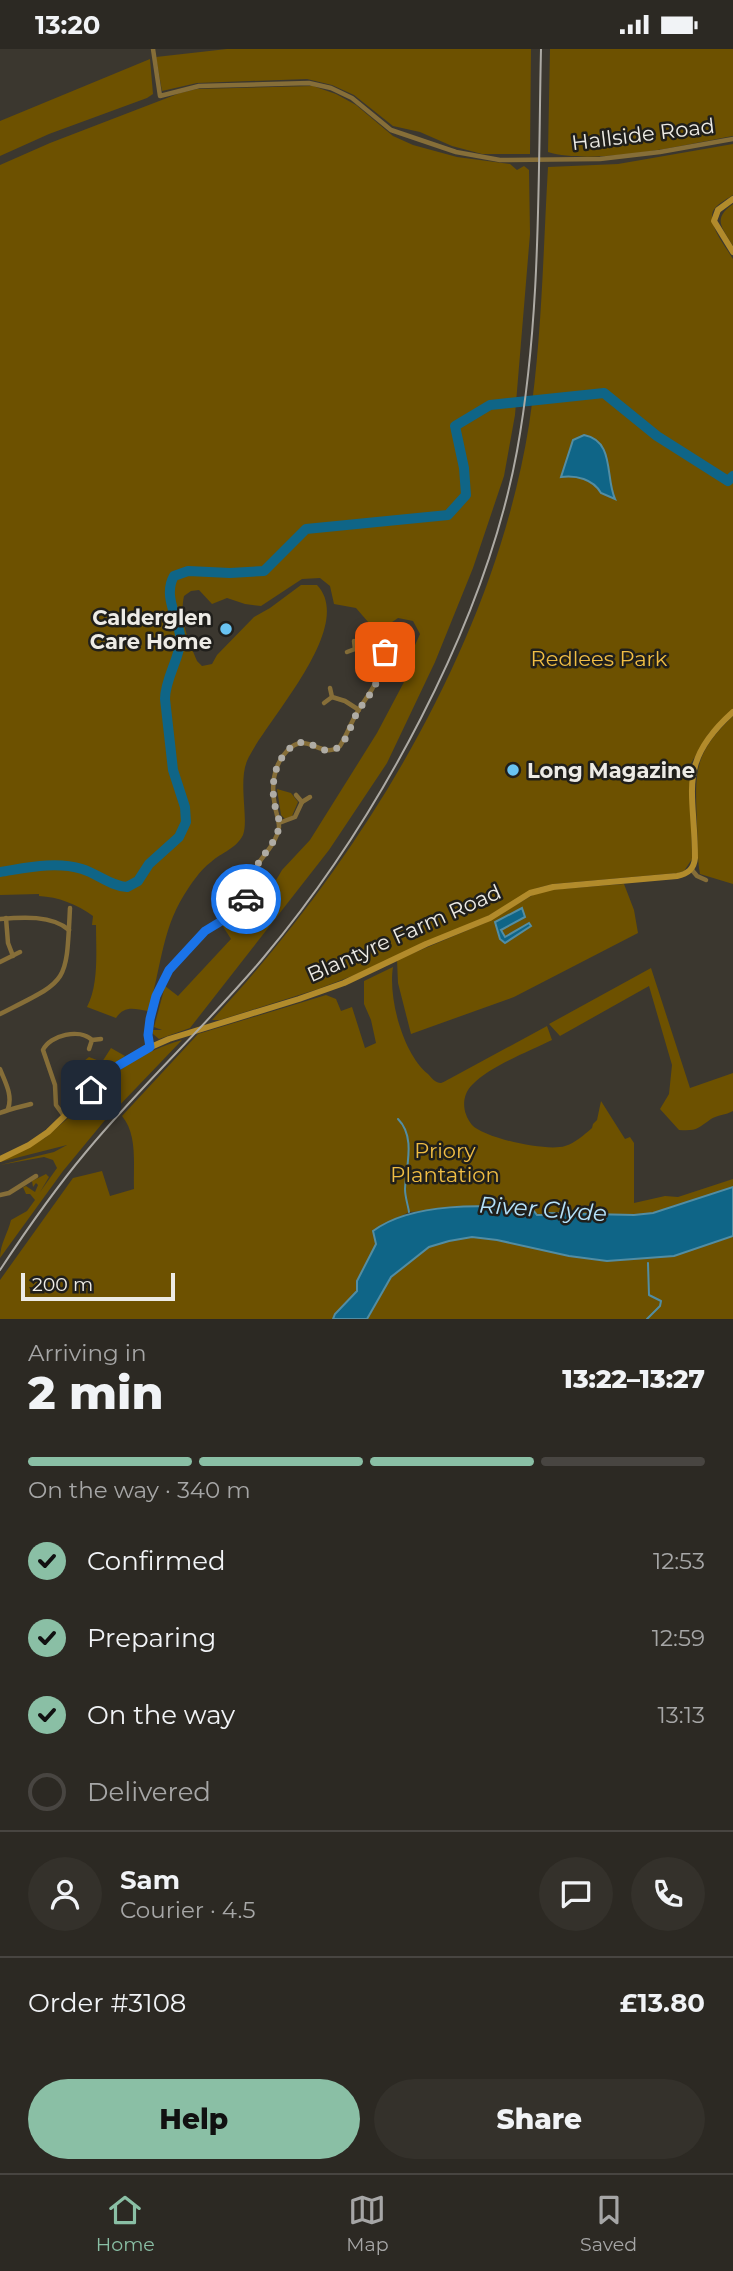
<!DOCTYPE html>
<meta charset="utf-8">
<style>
:root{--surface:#2c2923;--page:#34312b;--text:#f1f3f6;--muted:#a6a6a6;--line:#484541;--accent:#8abfa5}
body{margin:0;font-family:Montserrat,sans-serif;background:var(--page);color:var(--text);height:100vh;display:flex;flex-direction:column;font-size:26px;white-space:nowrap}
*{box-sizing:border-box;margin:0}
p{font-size:23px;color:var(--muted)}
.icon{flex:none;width:38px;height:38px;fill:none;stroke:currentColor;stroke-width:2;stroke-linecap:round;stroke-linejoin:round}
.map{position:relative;height:1270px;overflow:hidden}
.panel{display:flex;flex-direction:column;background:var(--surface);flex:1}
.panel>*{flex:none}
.scale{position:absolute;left:21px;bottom:18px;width:154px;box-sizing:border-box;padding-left:7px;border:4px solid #edebe5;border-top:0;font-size:19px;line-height:24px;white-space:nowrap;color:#edebe5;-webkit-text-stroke:5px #201f1b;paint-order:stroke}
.pin{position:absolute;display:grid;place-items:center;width:60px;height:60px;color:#fff;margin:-30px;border-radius:14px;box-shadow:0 4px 10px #0006}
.courier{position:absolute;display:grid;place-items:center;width:70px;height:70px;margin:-35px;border:5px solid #1a73e8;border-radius:50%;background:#fff;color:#222;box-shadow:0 2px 9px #0007}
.headline em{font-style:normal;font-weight:800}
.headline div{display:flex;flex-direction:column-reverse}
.headline{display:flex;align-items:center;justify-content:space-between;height:119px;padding:0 28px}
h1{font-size:46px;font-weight:800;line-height:52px}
.bar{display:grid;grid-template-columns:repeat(4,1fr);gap:10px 7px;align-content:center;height:84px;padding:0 28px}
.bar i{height:9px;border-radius:5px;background:var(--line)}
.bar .selected{background:var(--accent)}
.bar p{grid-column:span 4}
.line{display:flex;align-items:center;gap:18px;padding:0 28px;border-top:2px solid var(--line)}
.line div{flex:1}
.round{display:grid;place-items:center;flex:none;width:74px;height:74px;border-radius:37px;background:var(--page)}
ol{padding:0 28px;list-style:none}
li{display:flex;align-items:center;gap:21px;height:77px}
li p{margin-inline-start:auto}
li .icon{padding:7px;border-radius:50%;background:var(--accent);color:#111;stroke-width:4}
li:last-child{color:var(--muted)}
li i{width:38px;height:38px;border:4px solid var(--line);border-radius:50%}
.button{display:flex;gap:14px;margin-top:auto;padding:14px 28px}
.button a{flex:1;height:80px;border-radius:42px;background:var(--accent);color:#111;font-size:28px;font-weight:800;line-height:80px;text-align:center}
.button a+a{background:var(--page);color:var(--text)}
.status{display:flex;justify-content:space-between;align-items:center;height:49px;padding:0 35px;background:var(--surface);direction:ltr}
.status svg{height:19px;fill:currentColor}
.menu{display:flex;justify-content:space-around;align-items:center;height:98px;border-top:2px solid var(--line);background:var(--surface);font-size:19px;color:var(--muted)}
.menu a{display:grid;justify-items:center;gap:4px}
.menu .selected{color:var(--accent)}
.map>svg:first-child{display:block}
.green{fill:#6d5100}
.water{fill:#0f6587;stroke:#528da3;stroke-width:2}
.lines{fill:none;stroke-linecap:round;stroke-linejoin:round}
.stream{stroke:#528da3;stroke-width:2}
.river{stroke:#0f6587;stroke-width:10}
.street{stroke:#866e38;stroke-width:4.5}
.secondary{stroke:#b28b2b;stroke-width:6}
.rail{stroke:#adaaa4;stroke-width:2}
.done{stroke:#afaca5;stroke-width:7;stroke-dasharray:0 12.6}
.route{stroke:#1a73e8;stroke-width:9}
.poi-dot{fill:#69c3f1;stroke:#201f1b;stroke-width:2.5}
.labels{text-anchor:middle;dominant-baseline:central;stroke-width:5;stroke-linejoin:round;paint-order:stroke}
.street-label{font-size:21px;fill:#edebe5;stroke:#201f1b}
.poi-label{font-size:21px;font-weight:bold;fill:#edebe5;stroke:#201f1b;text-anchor:end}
.park-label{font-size:21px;fill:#f0bd44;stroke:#201f1b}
.water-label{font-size:23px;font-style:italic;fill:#b5e2fb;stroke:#201f1b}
</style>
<div class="status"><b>13:20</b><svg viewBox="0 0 49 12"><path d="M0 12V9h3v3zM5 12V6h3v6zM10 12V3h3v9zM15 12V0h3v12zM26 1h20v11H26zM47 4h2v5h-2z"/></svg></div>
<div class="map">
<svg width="733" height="1270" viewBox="0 0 733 1270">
<rect width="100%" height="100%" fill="#3b372f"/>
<g class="green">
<polygon points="227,0 531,0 530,105 482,105 452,97 420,83 393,77 354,46 332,36 307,30 197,34 162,42 156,8"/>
<path d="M550,0H733V87C684,96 595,117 548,103Z"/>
<polygon points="150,10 153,45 147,49 49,85 0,107 0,72"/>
<path d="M313,37L336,45L356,56L393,87L413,96L457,108L510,115L517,121L524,117L529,121L530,185L515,366L504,427L473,519L435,613L387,714L329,801L190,979L159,990L153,985V981H162L154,978L165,937L178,947L231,890L222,876L244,861L255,835L268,845L282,821L310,791L377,684L404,633L406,616L420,585L413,572L398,569L382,580L375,581L356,559L334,555L330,537L320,529L302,530L261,557L245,555L227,549L212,555L199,541L191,542L184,547C179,571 188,590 197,612L202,617L212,615L217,606L254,568L270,559L301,536H317C357,578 264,673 247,712C238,734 249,771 243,786C236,800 222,803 211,813C200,821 191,835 184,846C161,883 161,922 148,962C134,960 125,956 116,969L87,958C99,935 96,902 96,876H92L93,867C77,855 58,848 39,847V845L0,846V116L50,94L180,44L197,40Z"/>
<path d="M733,95V146C727,150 719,154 715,159C704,172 726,198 733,210V660L709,684L690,716L692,810L684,822L677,824L553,835L537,839L486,868L352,927L318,940L220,971H212C361,811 494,595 529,376C542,291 543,203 548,118L618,115Z"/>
<path d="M733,155V197C722,178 712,170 733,155Z"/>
<path d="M733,667V835L700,825C697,809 698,792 697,776C695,722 693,706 733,667Z"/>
<polygon points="277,740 291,744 298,753 292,767 285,770 281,766"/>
<polygon points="624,835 634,861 638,884 514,948 411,985 398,934 397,911 485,874 533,846 549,841"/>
<path d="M393,918C388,949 403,1005 428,1025C431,1028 435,1034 441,1034C442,1034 451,1029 451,1029L547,977L552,991C528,1003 490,1017 472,1036C461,1047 462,1064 472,1076C484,1089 547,1103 565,1097C575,1094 584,1086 592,1079L593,1075L597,1071L601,1052L625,1090L630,1088L634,1094V1154L665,1147L678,1148L733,1130V1138L652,1164L634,1166L545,1164L544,1166L499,1157L409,1163L373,1182L376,1195L357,1232V1242L335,1265L333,1270H0V1231L73,1129L102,1122L110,1147L134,1140C133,1116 138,1086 122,1067L198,985L326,946L336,950L341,962L352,958L365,999L376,994L371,971L364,955V932Z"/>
<path d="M651,919L690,1039L733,1024V1062C726,1066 717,1066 711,1070C697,1080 697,1082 679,1081L660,1060L669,1045L672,1016L649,937L560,987L549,975Z"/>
<path d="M182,991L115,1061L104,1055L92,1064L86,1061L84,1055L86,1051C116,1021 141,1003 182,991Z"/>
<polygon points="111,999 125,1007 103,1023 79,1048 68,1021 71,1020 83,1027 88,1024 84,1012 89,1008 102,1013"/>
<path d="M106,1060L110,1065L63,1122L0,1209C0,1195 8,1184 11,1171L27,1162L35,1151L30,1145H26L23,1138L26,1137L35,1143L38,1136L36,1134L33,1138L32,1132L46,1125L49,1128L40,1143L57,1119L53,1111L44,1108L0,1116L54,1103L67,1096L0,1113L45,1089L74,1064L92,1070Z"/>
<polygon points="728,1187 733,1187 733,1270 367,1270 390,1228 429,1198 449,1192 472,1188 497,1191 569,1207 607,1212 674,1207"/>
</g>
<g class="water">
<path d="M584,386C615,392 605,428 615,450L601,444C593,430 576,426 561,428L573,391Z"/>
<polygon points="522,859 525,868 501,881 505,888 529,874 531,877 505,894 500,890 495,873"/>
<path d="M733,1138V1187L674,1207L607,1212L569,1207L497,1191L472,1188L449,1192L429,1198L391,1228L367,1270H333L335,1265L357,1242V1232L376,1195L373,1182C412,1153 486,1155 533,1161L537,1166H544L545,1164L634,1166L653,1164Z"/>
</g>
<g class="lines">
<g class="stream">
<path d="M398,1070C416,1088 406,1117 405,1140C405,1148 408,1156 409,1163"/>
<polyline points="647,1270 660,1257 661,1252 649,1246 648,1214"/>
</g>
<path class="river" d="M0,823C26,819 55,812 82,820C98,825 110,837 127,838L138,832L149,815L179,788L186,773L185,758L173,721L165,650C165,628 182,607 180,586C177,567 163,546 174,527L188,522L230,524L264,522L306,480L448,466L466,446L464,419L455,377L490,356L604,344L657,387L728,432L733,427"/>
<g class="street">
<polyline points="153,0 160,47 199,37 309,34 331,39 352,49 391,81 456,103 500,111 600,110 660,103 733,90"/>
<polyline points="354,592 355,600 373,604"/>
<circle cx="379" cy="605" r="6"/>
<polyline points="347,603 355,600"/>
<polyline points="332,648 345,652 359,661"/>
<polyline points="324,654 332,648 330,639"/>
<polyline points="296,746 302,753 310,748"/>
<polyline points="279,774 295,768 302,753"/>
<polyline points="692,821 697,827 706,831"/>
<polyline points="6,869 8,894 13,907"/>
<path d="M0,870C22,868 52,866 69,881"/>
<polyline points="220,872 217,857 223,850 232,849"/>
<polyline points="0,913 20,903"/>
<path d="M0,965C69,930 66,937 70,859"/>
<path d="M150,998C137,959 178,908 204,883C216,872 234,869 243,855C251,843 251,827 258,815C266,803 277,793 279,778C279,771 276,764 275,757C271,738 273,716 287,702C307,680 321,712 340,697C347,686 351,673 358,662C368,645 382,632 378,611"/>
<polyline points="89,1000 92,991 101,990"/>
<path d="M0,1020C5,1033 13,1046 8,1060"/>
<path d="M0,1064C10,1060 20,1058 31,1055"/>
<path d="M64,1067L56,1056L55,1036L43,1001C50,986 80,979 92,991"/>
<polyline points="0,1146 9,1144 36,1127"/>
</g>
<g class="secondary">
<polyline points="733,150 718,161 714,172 733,203"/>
<path d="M0,1110L29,1096L48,1083L111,1022L144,1001L169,990L299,950L344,934L426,895L490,869L530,844L553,838L677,827C688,825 694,820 695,809C695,742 676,714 733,663"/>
</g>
<path class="rail" d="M0,1221C27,1180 55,1140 86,1103C142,1035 208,975 264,908C377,773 485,575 517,402C541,270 538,134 541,0"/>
</g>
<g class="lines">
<path class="done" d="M246,850C250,839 252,826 258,815C265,803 276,793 279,778C280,771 277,764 275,757C271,739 273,717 287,702C307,680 318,708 335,700C347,695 351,674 357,664C362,655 370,647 375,637C378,629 380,620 378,611L384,609L385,603"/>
<polyline class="route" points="91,1041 116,1018 150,998 148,986 150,970 156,947 169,921 205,882 233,865 246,850"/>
</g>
<g class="poi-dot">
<circle cx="226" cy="580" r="7"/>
<circle cx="513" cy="721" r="7"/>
</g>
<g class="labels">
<g class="street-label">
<text transform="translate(643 85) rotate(-7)">Hallside Road</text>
<text transform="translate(404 884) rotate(-24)">Blantyre Farm Road</text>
</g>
<g class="poi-label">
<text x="212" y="568">Calderglen<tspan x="212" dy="24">Care Home</tspan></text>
<text x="527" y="721" text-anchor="start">Long Magazine</text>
</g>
<g class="park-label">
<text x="599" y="609">Redlees Park</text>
<text x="445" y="1101">Priory<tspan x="445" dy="24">Plantation</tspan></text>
</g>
<g class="water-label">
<text transform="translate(543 1160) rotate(4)">River Clyde</text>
</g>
</g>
</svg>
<div class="scale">200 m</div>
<div class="pin" style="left:385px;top:603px;background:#ea580c"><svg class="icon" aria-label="bag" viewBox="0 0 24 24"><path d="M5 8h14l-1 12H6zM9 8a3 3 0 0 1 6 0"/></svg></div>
<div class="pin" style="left:91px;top:1041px;background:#1f2937"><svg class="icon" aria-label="home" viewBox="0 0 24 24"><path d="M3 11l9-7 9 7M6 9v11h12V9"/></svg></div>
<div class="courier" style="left:246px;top:850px"><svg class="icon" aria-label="car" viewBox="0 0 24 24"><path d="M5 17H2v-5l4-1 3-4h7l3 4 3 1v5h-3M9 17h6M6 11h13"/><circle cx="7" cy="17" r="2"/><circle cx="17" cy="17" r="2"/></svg></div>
</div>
<section class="panel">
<div class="headline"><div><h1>2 min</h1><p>Arriving in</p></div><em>13:22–13:27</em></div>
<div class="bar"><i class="selected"></i><i class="selected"></i><i class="selected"></i><i></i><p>On the way · 340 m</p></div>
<ol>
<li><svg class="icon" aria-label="check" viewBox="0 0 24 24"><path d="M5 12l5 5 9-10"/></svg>Confirmed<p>12:53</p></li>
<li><svg class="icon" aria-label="check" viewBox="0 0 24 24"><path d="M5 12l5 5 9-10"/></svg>Preparing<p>12:59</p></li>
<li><svg class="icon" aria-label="check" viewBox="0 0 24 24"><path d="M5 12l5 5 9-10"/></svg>On the way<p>13:13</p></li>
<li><i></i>Delivered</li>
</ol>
<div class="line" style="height:126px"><a class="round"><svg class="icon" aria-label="person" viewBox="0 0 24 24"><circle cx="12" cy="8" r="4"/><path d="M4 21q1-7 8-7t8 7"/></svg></a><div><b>Sam</b><p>Courier · 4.5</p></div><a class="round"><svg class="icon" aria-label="chat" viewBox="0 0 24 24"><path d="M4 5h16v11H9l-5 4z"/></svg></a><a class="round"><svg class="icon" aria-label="phone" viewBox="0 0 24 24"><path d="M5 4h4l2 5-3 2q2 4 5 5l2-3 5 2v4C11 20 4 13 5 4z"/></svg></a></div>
<div class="line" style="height:91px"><div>Order #3108</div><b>£13.80</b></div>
<div class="button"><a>Help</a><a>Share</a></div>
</section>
<nav class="menu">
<a class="selected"><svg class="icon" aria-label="home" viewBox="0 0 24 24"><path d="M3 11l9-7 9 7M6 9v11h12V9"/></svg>Home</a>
<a><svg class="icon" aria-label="map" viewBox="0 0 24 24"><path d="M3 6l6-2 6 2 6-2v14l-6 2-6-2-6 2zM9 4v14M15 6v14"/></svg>Map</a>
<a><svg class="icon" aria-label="saved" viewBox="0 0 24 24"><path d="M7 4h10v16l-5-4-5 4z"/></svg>Saved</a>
</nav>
